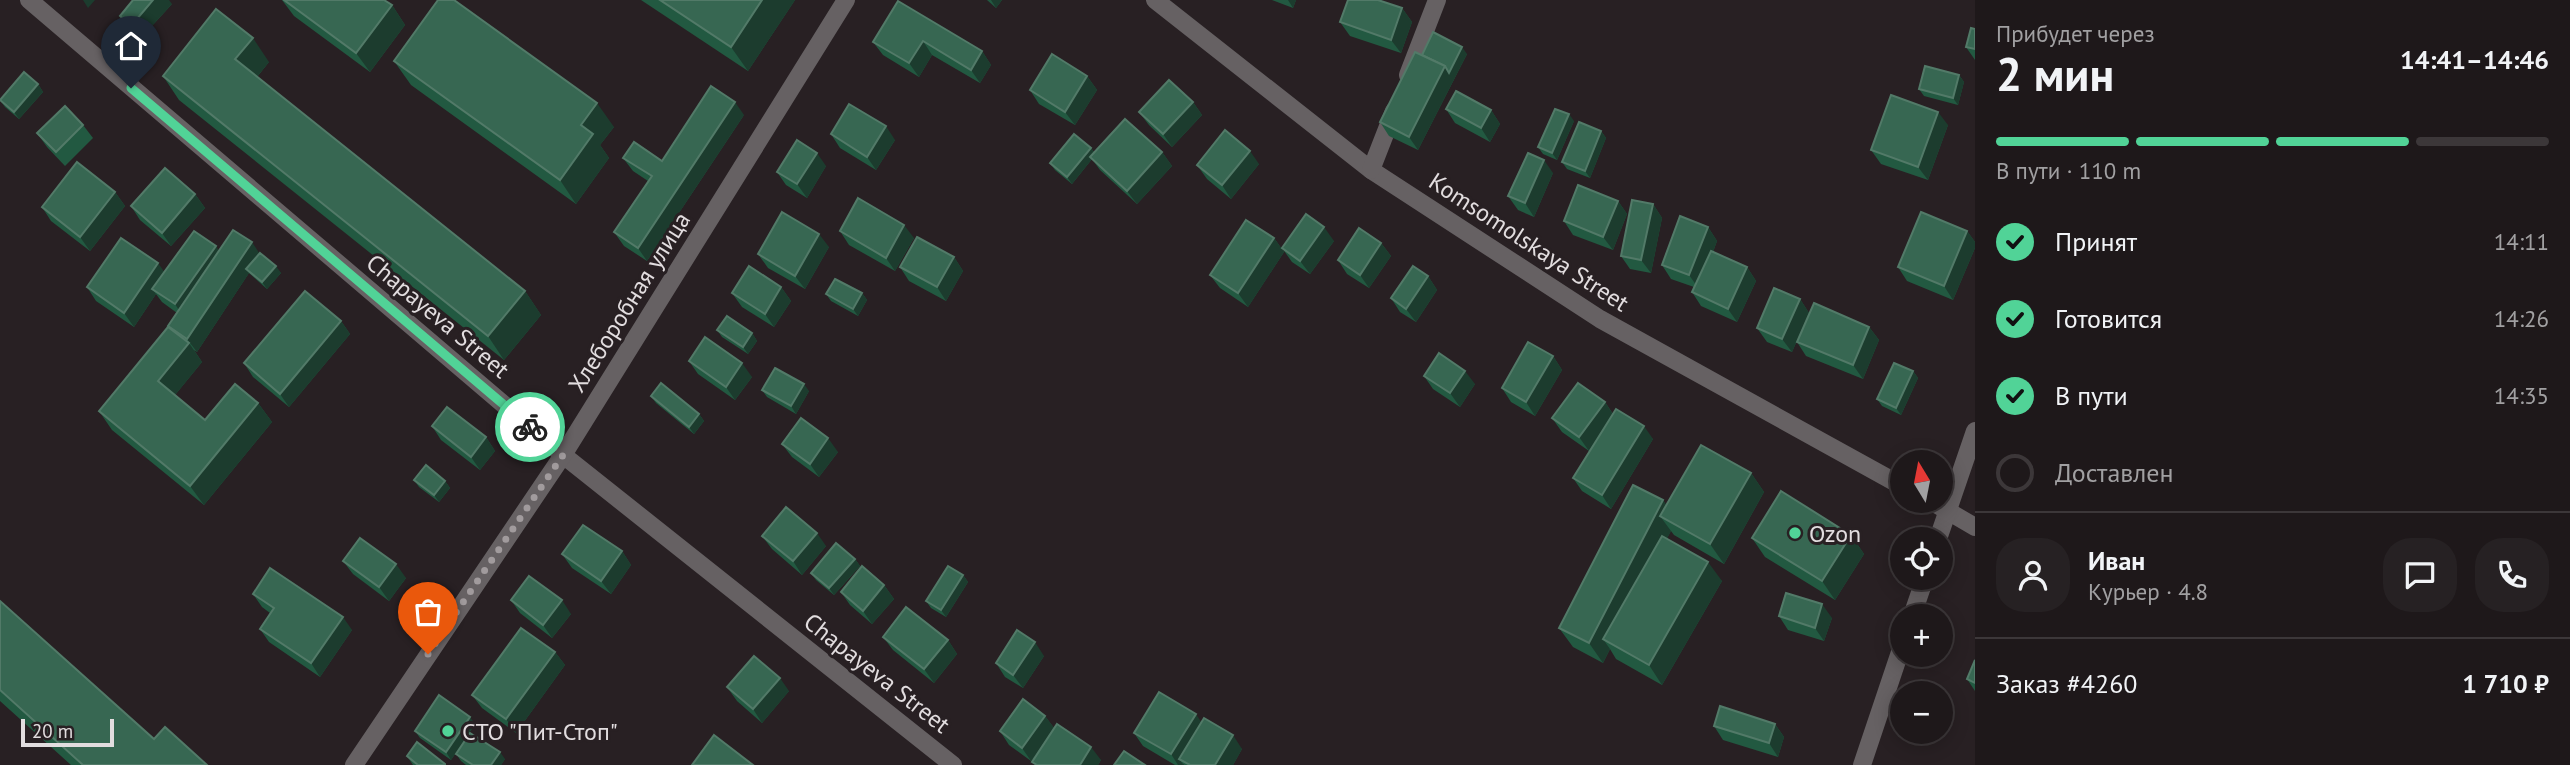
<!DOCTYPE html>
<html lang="ru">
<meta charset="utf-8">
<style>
:root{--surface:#1e181a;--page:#262123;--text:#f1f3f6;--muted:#a1a0a2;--line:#3c3739;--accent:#51d397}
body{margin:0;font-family:"PT Sans",sans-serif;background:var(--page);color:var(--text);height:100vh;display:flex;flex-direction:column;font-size:26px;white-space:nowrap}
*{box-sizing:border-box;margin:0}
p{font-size:23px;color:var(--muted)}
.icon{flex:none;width:38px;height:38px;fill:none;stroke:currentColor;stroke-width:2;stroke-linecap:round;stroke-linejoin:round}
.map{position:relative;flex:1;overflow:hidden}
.panel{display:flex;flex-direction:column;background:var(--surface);width:595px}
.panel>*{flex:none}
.needle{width:46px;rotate:350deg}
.buttons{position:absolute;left:1890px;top:450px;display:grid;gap:14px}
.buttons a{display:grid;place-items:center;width:63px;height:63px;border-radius:50%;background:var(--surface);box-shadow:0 4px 18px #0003,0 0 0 2px var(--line);font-size:35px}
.scale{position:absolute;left:21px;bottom:18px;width:93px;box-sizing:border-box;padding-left:7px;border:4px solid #e2dddf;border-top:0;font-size:19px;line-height:24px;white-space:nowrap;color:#e2dddf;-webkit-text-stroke:5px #282023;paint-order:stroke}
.pin{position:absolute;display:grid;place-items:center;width:60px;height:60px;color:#fff;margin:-72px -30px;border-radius:50% 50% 50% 0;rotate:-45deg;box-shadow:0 0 7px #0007}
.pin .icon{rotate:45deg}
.courier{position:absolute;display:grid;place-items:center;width:70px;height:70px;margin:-35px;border:5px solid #51d397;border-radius:50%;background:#fff;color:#222;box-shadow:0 2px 9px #0007}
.summary em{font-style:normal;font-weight:800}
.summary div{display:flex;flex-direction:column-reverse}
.summary{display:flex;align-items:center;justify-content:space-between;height:119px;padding:0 21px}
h1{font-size:46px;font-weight:800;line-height:52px}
.bar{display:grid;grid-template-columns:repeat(4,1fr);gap:10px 7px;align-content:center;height:84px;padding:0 21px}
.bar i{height:9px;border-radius:5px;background:var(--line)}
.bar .selected{background:var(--accent)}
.bar p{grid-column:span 4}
.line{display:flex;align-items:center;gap:18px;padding:0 21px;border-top:2px solid var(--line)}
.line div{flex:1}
.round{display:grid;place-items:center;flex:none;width:74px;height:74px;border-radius:28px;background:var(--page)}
ol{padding:0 21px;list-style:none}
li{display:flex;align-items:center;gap:21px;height:77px}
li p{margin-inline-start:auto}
li .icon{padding:7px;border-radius:50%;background:var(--accent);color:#111;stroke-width:4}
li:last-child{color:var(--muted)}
li i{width:38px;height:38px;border:4px solid var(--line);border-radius:50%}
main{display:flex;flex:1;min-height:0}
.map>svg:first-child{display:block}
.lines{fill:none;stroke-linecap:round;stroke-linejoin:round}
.minor{stroke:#666163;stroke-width:18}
.wall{fill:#225941}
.shaded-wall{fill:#1c3c2e}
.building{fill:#376752;stroke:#527a68;stroke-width:2}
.done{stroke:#a19b9d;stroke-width:7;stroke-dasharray:0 12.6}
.route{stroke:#51d397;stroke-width:9}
.poi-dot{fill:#51d397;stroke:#282023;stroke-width:2.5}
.labels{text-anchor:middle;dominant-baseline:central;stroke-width:6;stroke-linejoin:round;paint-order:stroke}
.street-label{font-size:24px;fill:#e2dddf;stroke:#282023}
.poi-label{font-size:24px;fill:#e2dddf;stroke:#282023;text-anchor:start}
</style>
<main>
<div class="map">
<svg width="1975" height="765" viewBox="0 0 1975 765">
<rect width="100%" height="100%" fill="#282023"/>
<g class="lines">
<g class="minor">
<polyline points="29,0 563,455 953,765"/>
<polyline points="1155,0 1371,170 1600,319 1902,486"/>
<polyline points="1408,75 1437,0"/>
<polyline points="1371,170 1394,111"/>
<polyline points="1929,500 1975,527"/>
<polyline points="1938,539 1975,431"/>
<polyline points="1912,616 1925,578"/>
<polyline points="354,765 563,455 846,0"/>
<polyline points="1862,765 1902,646"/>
</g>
</g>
<g class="wall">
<polygon points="282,0 384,0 392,5 405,25 370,72 294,16"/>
<polygon points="641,0 795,0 748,71"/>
<polygon points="987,0 1002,0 996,8"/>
<polygon points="1272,0 1296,0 1293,8"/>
<polygon points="898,1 982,51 991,65 980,83 932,55 919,77 883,55 873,42"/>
<polygon points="172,4 140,39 129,29 120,16"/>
<polygon points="1402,8 1412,22 1401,53 1350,36 1340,22"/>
<polygon points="1975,29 1975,60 1966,47"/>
<polygon points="1467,54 1418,150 1389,136 1380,122 1422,55"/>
<polygon points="394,61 614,127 600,145 609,158 576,204 411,85"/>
<polygon points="269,62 257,77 525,291 541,315 504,360 179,100 163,76"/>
<polygon points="1959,75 1964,82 1958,105 1924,96 1919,89"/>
<polygon points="1087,76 1097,90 1075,125 1039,104 1030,90"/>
<polygon points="38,84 43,92 19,119 5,107 0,100"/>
<polygon points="1193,102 1202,115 1172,147 1149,125 1139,112"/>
<polygon points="1446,109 1491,110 1500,124 1490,142 1455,123"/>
<polygon points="744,115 647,261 624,246 614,232 648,181 633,171 623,158 662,161"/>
<polygon points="1574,121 1557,160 1543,154 1538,147"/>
<polygon points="83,125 93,138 65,166 47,147 37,133"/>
<polygon points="1948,125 1928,180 1881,164 1871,150"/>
<polygon points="1601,131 1606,138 1590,178 1567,169 1562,162"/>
<polygon points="831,134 895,140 876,170 840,148"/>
<polygon points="1091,148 1094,152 1162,152 1172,166 1137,204 1100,170 1092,159 1072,184 1055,170 1050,163"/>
<polygon points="1259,164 1231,199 1207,179 1197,165"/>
<polygon points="826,166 807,198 786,185 777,172"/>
<polygon points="1553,173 1534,217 1518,210 1508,196"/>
<polygon points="115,192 125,206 90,251 51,221 42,207"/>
<polygon points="195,194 205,208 171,246 140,220 131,206"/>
<polygon points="1618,201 1627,214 1613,250 1573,235 1564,221"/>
<polygon points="1653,204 1662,218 1651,273 1630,269 1621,256"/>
<polygon points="1708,227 1717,241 1713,252 1747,267 1756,281 1737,322 1701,306 1692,292 1694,287 1671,279 1662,265"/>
<polygon points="840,231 914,238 895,271 849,245"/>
<polygon points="1967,231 1975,242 1975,248 1953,300 1907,281 1898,267"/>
<polygon points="1274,238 1284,252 1248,307 1220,288 1210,275"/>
<polygon points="1334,241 1310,274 1292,262 1282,248"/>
<polygon points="1381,243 1391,256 1369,288 1347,274 1338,260"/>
<polygon points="829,247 805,289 768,268 758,254"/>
<polygon points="219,251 260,254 281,273 267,289 249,273 197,352 194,350 202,362 175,395 205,420 258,403 272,422 204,505 112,430 99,411 168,327 177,313 162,302 156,294 134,327 96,301 87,287 164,272"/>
<polygon points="954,257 963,271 946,301 909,281 900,267"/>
<polygon points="1428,276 1437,290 1416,322 1400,312 1391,298"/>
<polygon points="781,287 791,301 774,327 742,307 732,293"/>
<polygon points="862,293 867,300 858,316 831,301 826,294"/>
<polygon points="1800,299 1809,313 1792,352 1767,342 1757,328"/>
<polygon points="341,321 350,334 289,407 253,377 244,363"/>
<polygon points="1869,327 1879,340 1863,379 1806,356 1797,342"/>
<polygon points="717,330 752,333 757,341 748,354 722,337"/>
<polygon points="1553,356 1562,370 1535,416 1511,402 1502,388"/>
<polygon points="689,361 752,377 735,400 698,374"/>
<polygon points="1913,371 1918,378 1901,415 1882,406 1877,399"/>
<polygon points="1424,376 1475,384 1460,407 1433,389"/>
<polygon points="762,390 809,391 796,414 767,397"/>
<polygon points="651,396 699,414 704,421 694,434 656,403"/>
<polygon points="1605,402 1613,414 1653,439 1611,509 1582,491 1573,478 1595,442 1589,451 1562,432 1552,418"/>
<polygon points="432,426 486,437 495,451 480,470 441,440"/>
<polygon points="782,444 838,452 819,477 792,457"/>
<polygon points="1751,473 1764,492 1724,564 1674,535 1671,531 1667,538 1722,581 1662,685 1616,659 1610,649 1603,663 1573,647 1559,628 1663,500 1666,505"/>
<polygon points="414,480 445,481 450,488 439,502 419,487"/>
<polygon points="1851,535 1864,554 1835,600 1765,557 1752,538"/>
<polygon points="762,536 826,546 802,575 772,549"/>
<polygon points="622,551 631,565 611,594 572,568 562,554"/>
<polygon points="855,559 860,566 834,595 816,580 811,573"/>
<polygon points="343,561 406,578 389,601 353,574"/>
<polygon points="963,575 968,582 946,617 931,608 926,601"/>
<polygon points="884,585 894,599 872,624 850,605 841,592"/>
<polygon points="253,594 352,630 320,677 269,642 260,629 270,613 262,607"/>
<polygon points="511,600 571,614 552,638 520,613"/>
<polygon points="0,601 154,739 207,765 71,765 0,701"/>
<polygon points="1779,616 1832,618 1824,641 1788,630"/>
<polygon points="883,637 948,640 957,654 934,683 893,650"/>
<polygon points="555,652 565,665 516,733 482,708 472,695"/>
<polygon points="1044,656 1023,688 1005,677 996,663"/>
<polygon points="1975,660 1975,691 1967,679"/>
<polygon points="727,687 789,691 762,723 737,701"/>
<polygon points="1045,716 1054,728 1101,760 1098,765 1035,765 1032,762 1045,743 1031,761 1009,745 1000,731"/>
<polygon points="1201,722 1242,749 1233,765 1184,765 1183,764 1182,765 1175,765 1143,746 1134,733"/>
<polygon points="475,724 451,760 420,738 415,731"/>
<polygon points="1775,724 1784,737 1778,757 1723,740 1714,726"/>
<polygon points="417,742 446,765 413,765 407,756"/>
<polygon points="456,754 505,759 501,765 466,765 461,761"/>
</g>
<g class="shaded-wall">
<polygon points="83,0 95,0 88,8"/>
<polygon points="153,0 169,0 172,4 140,39 131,26"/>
<polygon points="762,0 795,0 748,71 731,47"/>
<polygon points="991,0 1002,0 996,8"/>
<polygon points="1288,0 1296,0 1293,8"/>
<polygon points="392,5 405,25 370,72 356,53"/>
<polygon points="1402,8 1412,22 1401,53 1391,40"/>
<polygon points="253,38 269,62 252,83 235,59"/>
<polygon points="923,41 932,55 919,77 909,63"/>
<polygon points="1462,47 1467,54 1418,150 1409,137 1445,66"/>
<polygon points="982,51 991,65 980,83 971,70"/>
<polygon points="1959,75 1964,82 1958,105 1953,98"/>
<polygon points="1087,76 1097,90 1075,125 1065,112"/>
<polygon points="38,84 43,92 19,119 14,112"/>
<polygon points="735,102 744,115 647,261 638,248"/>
<polygon points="1193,102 1202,115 1172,147 1163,134"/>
<polygon points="597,103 614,127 600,145 609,158 576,204 560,180 581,125"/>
<polygon points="1491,110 1500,124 1490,142 1481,128"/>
<polygon points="1938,112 1948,125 1928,180 1918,167"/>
<polygon points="1569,114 1574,121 1557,160 1552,153"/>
<polygon points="886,126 895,140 876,170 867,157"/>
<polygon points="1601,131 1606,138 1590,178 1585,171"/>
<polygon points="1091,148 1096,155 1090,157 1092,159 1072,184 1067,177"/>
<polygon points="1250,151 1259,164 1231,199 1222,185"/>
<polygon points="1162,152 1172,166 1137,204 1127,191"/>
<polygon points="817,153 826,166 807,198 797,184"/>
<polygon points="1544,160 1553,173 1534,217 1525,203"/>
<polygon points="115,192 125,206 90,251 80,237"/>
<polygon points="195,194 205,208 171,246 162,233"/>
<polygon points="1618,201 1627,214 1613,250 1603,237"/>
<polygon points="1653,204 1662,218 1651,273 1641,260"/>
<polygon points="904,225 914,238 895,271 886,258"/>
<polygon points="1324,227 1334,241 1310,274 1300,261"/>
<polygon points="1708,227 1717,241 1699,289 1689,275"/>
<polygon points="1967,231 1975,242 1975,248 1953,300 1944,286"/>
<polygon points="819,234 829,247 805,289 795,276"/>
<polygon points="1274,238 1284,252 1248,307 1238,293"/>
<polygon points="252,242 261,256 246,269 249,273 197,352 187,339"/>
<polygon points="1381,243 1391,256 1369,288 1360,275"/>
<polygon points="216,246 225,260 184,318 175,304"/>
<polygon points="954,257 963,271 946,301 937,287"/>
<polygon points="158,263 168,277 152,289 156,294 134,327 124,313"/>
<polygon points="276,266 281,273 267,289 262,282"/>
<polygon points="1747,267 1756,281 1737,322 1728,309"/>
<polygon points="1428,276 1437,290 1416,322 1406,309"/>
<polygon points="781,287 791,301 774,327 765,314"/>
<polygon points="525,291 541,315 504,360 488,336"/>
<polygon points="862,293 867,300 858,316 853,309"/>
<polygon points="1800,299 1809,313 1792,352 1782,339"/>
<polygon points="341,321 350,334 289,407 280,394"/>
<polygon points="1869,327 1879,340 1863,379 1853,365"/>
<polygon points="752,333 757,341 748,354 743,347"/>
<polygon points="189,343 202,362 171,400 158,381"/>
<polygon points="1553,356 1562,370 1535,416 1526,402"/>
<polygon points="742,363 752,377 735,400 726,387"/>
<polygon points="1465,371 1475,384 1460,407 1450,393"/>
<polygon points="1913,371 1918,378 1901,415 1896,408"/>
<polygon points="804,384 809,391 796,414 791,406"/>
<polygon points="1605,402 1614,416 1589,451 1579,437"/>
<polygon points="258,403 272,422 204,505 190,486"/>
<polygon points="699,414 704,421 694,434 689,427"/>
<polygon points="1644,426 1653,439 1611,509 1602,495"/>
<polygon points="486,437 495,451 480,470 471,457"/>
<polygon points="828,438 838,452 819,477 810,464"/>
<polygon points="1751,473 1764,492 1724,564 1710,544"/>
<polygon points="445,481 450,488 439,502 434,495"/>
<polygon points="1663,500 1676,519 1660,516 1671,531 1612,644 1603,639 1610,649 1603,663 1589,643"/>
<polygon points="817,533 826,546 802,575 793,561"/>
<polygon points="1851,535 1864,554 1835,600 1822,581"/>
<polygon points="622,551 631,565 611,594 601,581"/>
<polygon points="855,559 860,566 834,595 829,588"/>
<polygon points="1708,562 1722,581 1662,685 1649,665"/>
<polygon points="396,564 406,578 389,601 379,587"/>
<polygon points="963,575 968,582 946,617 941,610"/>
<polygon points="884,585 894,599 872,624 863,611"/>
<polygon points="562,600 571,614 552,638 543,625"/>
<polygon points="1822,604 1832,618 1824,641 1815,628"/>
<polygon points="343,617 352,630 320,677 311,663"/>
<polygon points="948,640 957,654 934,683 924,669"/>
<polygon points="1035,642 1044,656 1023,688 1013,675"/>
<polygon points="555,652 565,665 516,733 506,719"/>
<polygon points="780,678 789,691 762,723 753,709"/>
<polygon points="1196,714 1205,728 1179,759 1183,764 1182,765 1178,765 1171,754"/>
<polygon points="1045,716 1055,729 1031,761 1022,748"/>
<polygon points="470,717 475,724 451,760 446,752"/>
<polygon points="1775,724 1784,737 1778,757 1769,743"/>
<polygon points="1233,735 1242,749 1233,765 1215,765"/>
<polygon points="1091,747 1101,760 1098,765 1080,765"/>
<polygon points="500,752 505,759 501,765 491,765"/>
</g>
<g class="building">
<polygon points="133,0 153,0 131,26 120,16"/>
<polygon points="284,0 384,0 392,5 356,53"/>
<polygon points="438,0 454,0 597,103 581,125 593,134 560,180 394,61"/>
<polygon points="660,0 762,0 731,47"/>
<polygon points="1348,0 1378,0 1402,8 1391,40 1340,22"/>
<polygon points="898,1 982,51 971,70 923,41 909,63 873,42"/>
<polygon points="216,9 253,38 235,59 525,291 488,336 163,76"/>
<polygon points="1971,28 1975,29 1975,49 1966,47"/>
<polygon points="1433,32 1462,47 1449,73 1445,66 1422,55"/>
<polygon points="1415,52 1445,66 1409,137 1380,122"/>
<polygon points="1052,54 1087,76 1065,112 1030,90"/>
<polygon points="1925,66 1959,75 1953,98 1919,89"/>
<polygon points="24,72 38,84 14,112 0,100"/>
<polygon points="1169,80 1193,102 1163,134 1139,112"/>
<polygon points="711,86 735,102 638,248 614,232 652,176 623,158 634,142 662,161"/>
<polygon points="1456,91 1491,110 1481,128 1446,109"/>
<polygon points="1891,95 1938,112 1918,167 1871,150"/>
<polygon points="849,104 886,126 867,157 831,134"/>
<polygon points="65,106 83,125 56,152 37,133"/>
<polygon points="1555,109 1569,114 1552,153 1538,147"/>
<polygon points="1125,119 1162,152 1127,191 1090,157"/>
<polygon points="1579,122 1601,131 1585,171 1562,162"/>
<polygon points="1225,130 1250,151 1222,185 1197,165"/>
<polygon points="1074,134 1091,148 1067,177 1050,163"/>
<polygon points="797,140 817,153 797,184 777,172"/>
<polygon points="1528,153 1544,160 1525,203 1508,196"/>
<polygon points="77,162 115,192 80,237 42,207"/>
<polygon points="165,168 195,194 162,233 131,206"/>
<polygon points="1578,185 1618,201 1603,237 1564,221"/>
<polygon points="858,198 904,225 886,258 840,231"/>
<polygon points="1632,200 1653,204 1641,260 1621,256"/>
<polygon points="782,212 819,234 795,276 758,254"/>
<polygon points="1921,212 1967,231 1944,286 1898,267"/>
<polygon points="1306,214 1324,227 1300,261 1282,248"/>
<polygon points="1680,216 1708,227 1689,275 1662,265"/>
<polygon points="1246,220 1274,238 1238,293 1210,275"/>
<polygon points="1359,228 1381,243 1360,275 1338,260"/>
<polygon points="233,230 252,242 187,339 168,326"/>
<polygon points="194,231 216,246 175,304 152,289"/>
<polygon points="917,237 954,257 937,287 900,267"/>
<polygon points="121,238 158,263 124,313 87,287"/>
<polygon points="1711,251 1747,267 1728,309 1692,292"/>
<polygon points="260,253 276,266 262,282 246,269"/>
<polygon points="749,266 781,287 765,314 732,293"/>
<polygon points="1413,266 1428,276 1406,309 1391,298"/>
<polygon points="835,279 862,293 853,309 826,294"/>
<polygon points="1774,288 1800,299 1782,339 1757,328"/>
<polygon points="305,291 341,321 280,394 244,363"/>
<polygon points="1814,303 1869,327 1853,365 1797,342"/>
<polygon points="727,316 752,333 743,347 717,330"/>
<polygon points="168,327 189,343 158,381 205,420 235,384 258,403 190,486 99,411"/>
<polygon points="705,337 742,363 726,387 689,361"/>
<polygon points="1528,342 1553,356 1526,402 1502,388"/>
<polygon points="1439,353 1465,371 1450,393 1424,376"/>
<polygon points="1894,363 1913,371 1896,408 1877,399"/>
<polygon points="775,368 804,384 791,406 762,390"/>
<polygon points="661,383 699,414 689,427 651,396"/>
<polygon points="1578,383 1605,402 1579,437 1552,418"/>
<polygon points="447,407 486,437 471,457 432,426"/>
<polygon points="1616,409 1644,426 1602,495 1573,478"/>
<polygon points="801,418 828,438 810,464 782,444"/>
<polygon points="1701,445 1751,473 1710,544 1660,516"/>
<polygon points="426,465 445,481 434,495 414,480"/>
<polygon points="1633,485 1663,500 1589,643 1559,628"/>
<polygon points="1781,491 1851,535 1822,581 1752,538"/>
<polygon points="786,507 817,533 793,561 762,536"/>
<polygon points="583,525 622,551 601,581 562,554"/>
<polygon points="1662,536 1708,562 1649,665 1603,639"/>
<polygon points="360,538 396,564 379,587 343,561"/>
<polygon points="836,543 855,559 829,588 811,573"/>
<polygon points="862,566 884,585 863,611 841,592"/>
<polygon points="948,566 963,575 941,610 926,601"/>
<polygon points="270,568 343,617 311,663 260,629 274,608 253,594"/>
<polygon points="529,576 562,600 543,625 511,600"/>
<polygon points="1786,593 1822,604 1815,628 1779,616"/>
<polygon points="0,601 154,739 165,727 207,765 83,765 0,690"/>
<polygon points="906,607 948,640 924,669 883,637"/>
<polygon points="521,628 555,652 506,719 472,695"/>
<polygon points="1017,630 1035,642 1013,675 996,663"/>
<polygon points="754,656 780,678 753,709 727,687"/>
<polygon points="1975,660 1975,683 1967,679"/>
<polygon points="1159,692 1196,714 1171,754 1134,733"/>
<polygon points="439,695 470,717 446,752 415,731"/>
<polygon points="1023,699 1045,716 1022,748 1000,731"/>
<polygon points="1720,706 1775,724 1769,743 1714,726"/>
<polygon points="1204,718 1233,735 1215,765 1190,765 1179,759"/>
<polygon points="1057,724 1091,747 1080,765 1037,765 1032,762"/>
<polygon points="470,733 500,752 491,765 473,765 456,754"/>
<polygon points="714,735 753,765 692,765"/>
<polygon points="417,742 445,764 445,765 418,765 407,756"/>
<polygon points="1124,751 1145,765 1114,765"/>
</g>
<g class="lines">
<polyline class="done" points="428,654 563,455 530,427"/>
<polyline class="route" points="131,88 530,427"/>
</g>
<g class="poi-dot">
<circle cx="1795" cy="533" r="7"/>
<circle cx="448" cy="731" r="7"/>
</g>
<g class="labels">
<g class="street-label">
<text transform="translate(1529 242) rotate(33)">Komsomolskaya Street</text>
<text transform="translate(629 302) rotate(-58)">Хлеборобная улица</text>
<text transform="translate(438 316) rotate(40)">Chapayeva Street</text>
<text transform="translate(877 673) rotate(38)">Chapayeva Street</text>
</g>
<g class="poi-label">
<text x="1809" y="533">Ozon</text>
<text x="462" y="731">СТО "Пит-Стоп"</text>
</g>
</g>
</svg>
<div class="buttons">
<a><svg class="needle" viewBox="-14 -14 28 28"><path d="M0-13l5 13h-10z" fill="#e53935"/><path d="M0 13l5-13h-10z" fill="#a1a0a2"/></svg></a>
<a><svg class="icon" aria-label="locate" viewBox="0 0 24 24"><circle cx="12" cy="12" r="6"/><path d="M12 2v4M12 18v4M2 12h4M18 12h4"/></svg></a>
<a>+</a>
<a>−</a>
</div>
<div class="scale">20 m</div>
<div class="pin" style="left:428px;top:654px;background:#ea580c"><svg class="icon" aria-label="bag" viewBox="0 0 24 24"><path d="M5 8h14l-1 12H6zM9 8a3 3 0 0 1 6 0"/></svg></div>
<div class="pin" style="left:131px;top:88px;background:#1f2937"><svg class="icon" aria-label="home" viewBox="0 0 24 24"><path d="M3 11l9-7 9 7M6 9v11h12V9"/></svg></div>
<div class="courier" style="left:530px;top:427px"><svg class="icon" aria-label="bike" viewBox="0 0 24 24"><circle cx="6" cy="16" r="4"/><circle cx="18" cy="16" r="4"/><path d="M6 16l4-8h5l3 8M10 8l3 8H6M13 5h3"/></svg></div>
</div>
<section class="panel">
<div class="summary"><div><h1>2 мин</h1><p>Прибудет через</p></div><em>14:41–14:46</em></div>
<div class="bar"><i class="selected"></i><i class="selected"></i><i class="selected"></i><i></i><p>В пути · 110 m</p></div>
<ol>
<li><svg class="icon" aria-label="check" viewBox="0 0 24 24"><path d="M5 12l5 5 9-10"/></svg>Принят<p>14:11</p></li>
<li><svg class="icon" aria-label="check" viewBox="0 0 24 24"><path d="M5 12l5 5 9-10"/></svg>Готовится<p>14:26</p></li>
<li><svg class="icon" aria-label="check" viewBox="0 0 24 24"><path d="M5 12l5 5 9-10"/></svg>В пути<p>14:35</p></li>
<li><i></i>Доставлен</li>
</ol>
<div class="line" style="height:126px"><a class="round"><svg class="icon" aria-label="person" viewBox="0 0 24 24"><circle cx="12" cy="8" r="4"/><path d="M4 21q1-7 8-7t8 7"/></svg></a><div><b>Иван</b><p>Курьер · 4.8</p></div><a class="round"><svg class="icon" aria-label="chat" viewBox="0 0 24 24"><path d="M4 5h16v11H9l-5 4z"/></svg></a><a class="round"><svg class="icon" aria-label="phone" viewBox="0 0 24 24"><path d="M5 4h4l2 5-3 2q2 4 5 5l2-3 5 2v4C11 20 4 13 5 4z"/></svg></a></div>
<div class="line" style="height:91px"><div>Заказ #4260</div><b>1 710 ₽</b></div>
</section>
</main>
